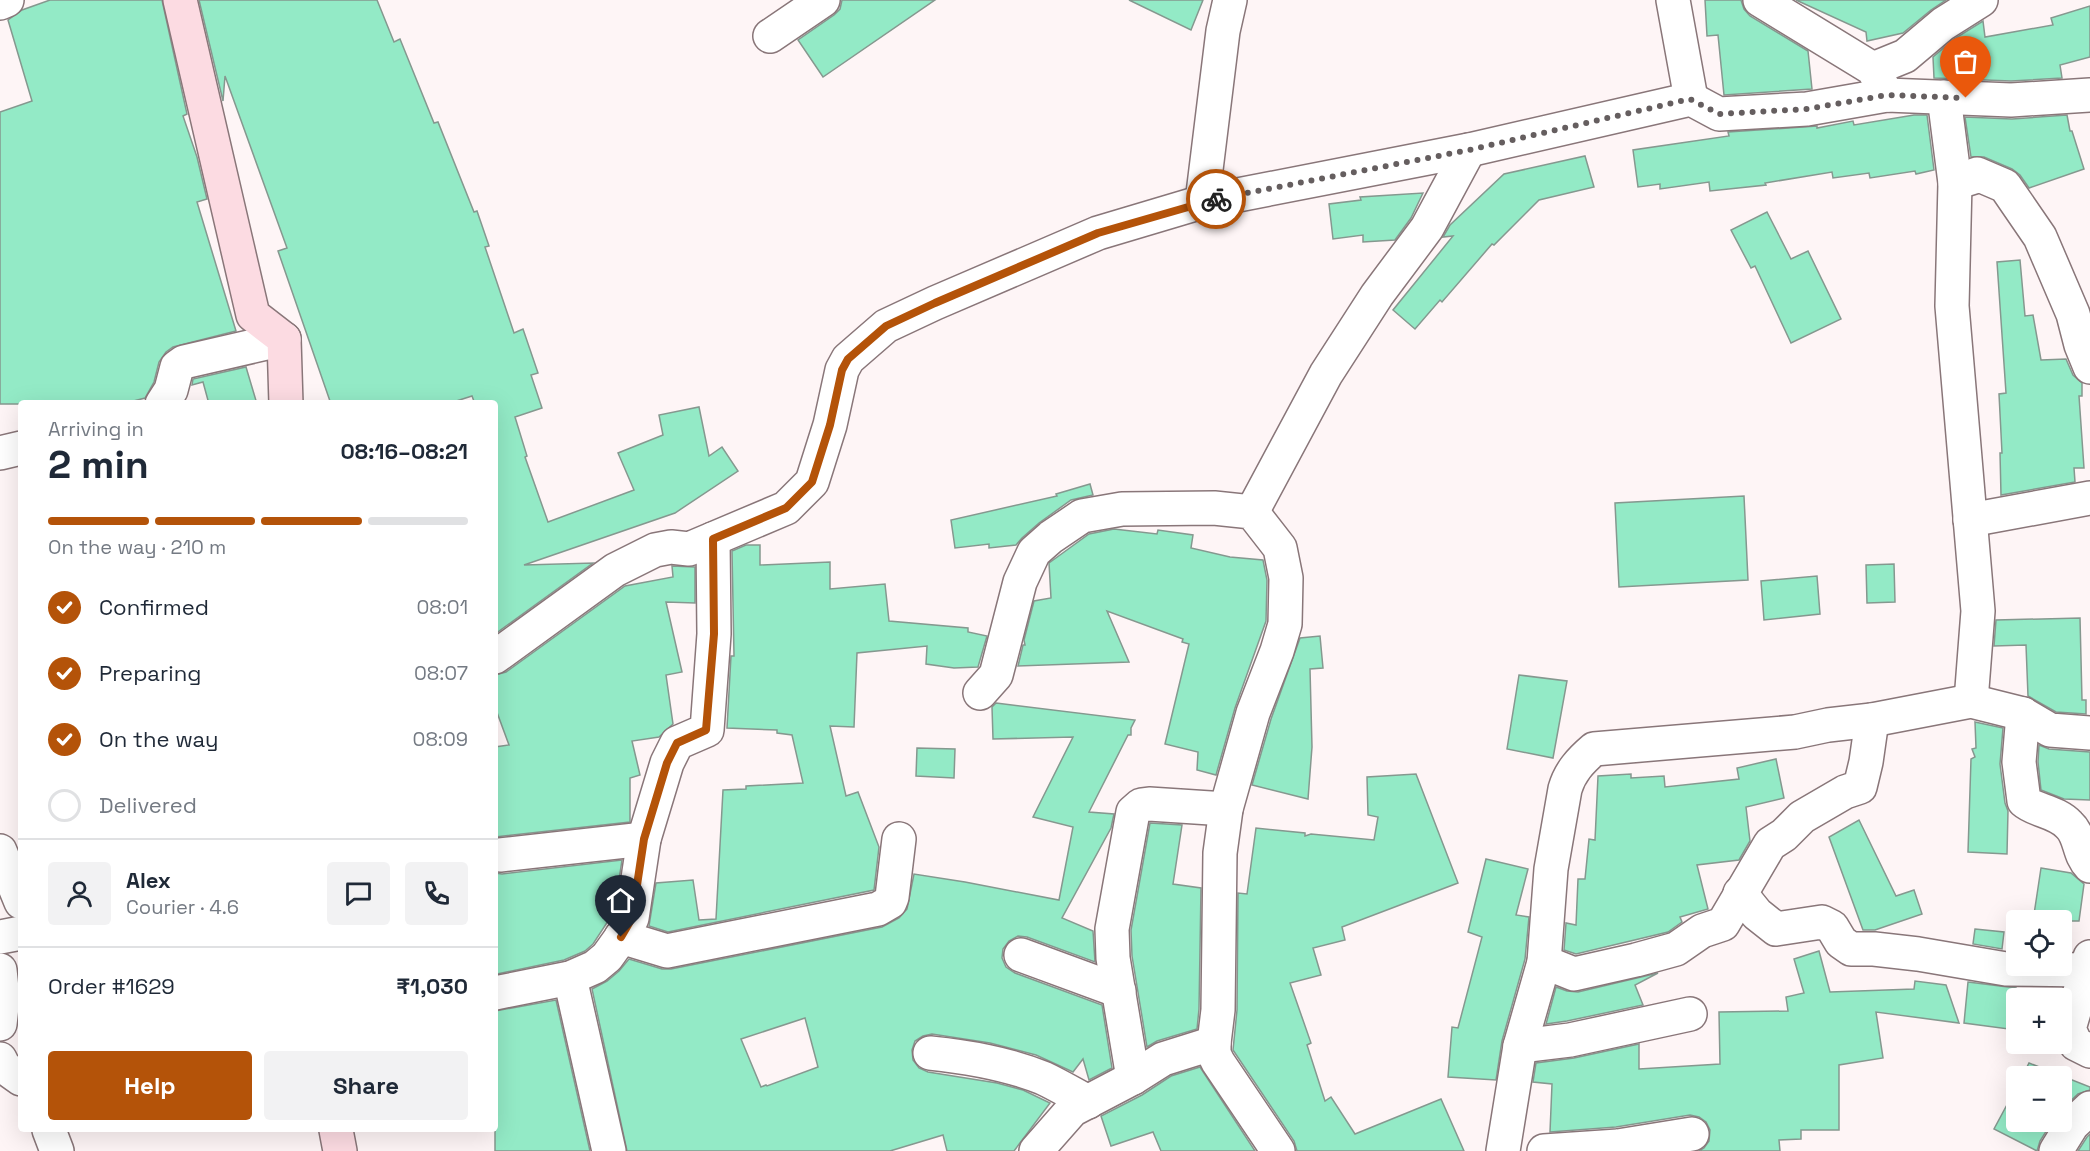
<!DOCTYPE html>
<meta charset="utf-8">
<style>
:root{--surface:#fff;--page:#f2f2f3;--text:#1f2937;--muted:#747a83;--line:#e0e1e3;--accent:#b45309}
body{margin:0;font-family:"Space Grotesk",sans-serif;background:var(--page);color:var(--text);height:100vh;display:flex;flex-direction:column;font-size:22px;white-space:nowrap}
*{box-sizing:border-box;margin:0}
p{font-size:20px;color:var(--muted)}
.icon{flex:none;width:33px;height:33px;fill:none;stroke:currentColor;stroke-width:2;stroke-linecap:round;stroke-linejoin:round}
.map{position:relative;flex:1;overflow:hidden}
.details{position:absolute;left:18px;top:400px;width:480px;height:732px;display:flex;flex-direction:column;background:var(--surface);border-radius:6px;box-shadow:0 6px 24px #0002}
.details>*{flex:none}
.controls{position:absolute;left:2006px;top:910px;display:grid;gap:12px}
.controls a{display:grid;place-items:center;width:66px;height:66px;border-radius:6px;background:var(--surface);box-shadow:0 6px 24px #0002;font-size:30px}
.pin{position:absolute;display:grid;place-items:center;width:51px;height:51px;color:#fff;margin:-62px -26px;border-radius:50% 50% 50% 0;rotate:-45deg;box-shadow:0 0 6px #0007}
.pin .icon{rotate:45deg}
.courier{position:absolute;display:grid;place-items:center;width:60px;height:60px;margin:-30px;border:4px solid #b45309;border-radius:50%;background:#fff;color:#222;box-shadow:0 2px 8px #0007}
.headline em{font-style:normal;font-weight:800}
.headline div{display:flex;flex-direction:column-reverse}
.headline{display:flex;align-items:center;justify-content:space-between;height:102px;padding:0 30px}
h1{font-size:39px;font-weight:800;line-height:45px}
.bar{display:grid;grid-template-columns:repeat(4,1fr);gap:9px 6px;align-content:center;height:72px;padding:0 30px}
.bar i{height:8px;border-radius:4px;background:var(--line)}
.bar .active{background:var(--accent)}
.bar p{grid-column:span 4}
.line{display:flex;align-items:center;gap:15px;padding:0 30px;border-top:2px solid var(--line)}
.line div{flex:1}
.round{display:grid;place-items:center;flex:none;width:63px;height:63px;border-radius:6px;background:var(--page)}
ol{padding:0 30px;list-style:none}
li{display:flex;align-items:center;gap:18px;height:66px}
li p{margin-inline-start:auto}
li .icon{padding:6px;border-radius:50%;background:var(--accent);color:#fff;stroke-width:4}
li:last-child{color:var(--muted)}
li i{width:33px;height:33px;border:3px solid var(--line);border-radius:50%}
.button{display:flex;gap:12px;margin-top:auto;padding:12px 30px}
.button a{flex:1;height:69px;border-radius:6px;background:var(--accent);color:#fff;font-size:24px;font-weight:800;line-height:69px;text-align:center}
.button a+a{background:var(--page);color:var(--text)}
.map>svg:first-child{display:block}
.building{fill:#93eac6;stroke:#85988f;stroke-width:1.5;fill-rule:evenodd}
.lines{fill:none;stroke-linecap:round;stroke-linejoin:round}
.minor-casing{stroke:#897679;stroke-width:36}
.secondary-casing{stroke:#897679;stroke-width:36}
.minor{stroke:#fff;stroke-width:33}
.secondary{stroke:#fcdbe2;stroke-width:33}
.done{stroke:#655e5f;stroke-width:6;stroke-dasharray:0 10.8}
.route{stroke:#b45309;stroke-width:8}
</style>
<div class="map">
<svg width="2090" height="1151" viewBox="0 0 2090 1151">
<rect width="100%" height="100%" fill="#fef5f6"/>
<g class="building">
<polygon points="50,0 162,0 187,114 183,116 197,157 207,199 197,202 236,331 173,347 166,352 159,362 154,382 145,398 122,404 0,404 0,112 32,101 8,20 22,10"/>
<polygon points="199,0 377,0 394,42 400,39 434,123 438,122 474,212 477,211 489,246 485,247 514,333 523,329 538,373 531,375 542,408 515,417 527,456 525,457 548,522 634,490 618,453 663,435 659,415 699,407 709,456 722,447 738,471 675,513 524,565 593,563 495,634 495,404 475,404 472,396 447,404 331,404 278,251 287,248 225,76 223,101"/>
<polygon points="842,0 935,0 823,77 798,40 834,15 840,9"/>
<polygon points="1129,0 1203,0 1191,30"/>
<polygon points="1705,0 1741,0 1744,9 1750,16 1808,51 1812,89 1724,95 1718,35 1707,36"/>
<polygon points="1796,0 1946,0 1931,10 1903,33 1867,41 1866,32"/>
<polygon points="2090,6 2090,57 2060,65 2062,78 2011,81 1934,78 1933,57 1954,39 1983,21 1985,37 2053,25 2051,18"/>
<polygon points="1914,115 1927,115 1934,170 1916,174 1915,171 1870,178 1869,173 1833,178 1832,172 1765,183 1766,185 1710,191 1709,182 1660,189 1660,184 1638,187 1633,150 1729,136 1728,132 1817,126 1817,128 1853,121 1854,125"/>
<polygon points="2067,115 2070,131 2072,131 2084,169 2029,188 2020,175 2012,169 1984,157 1971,157 1965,117 2012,119"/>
<polygon points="1585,156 1594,187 1539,200 1494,245 1492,244 1442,302 1440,300 1415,329 1393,310 1453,236 1443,237 1450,225 1504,174"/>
<polygon points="1423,193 1411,218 1395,240 1363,242 1363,235 1333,239 1329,204 1361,200 1360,197"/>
<polygon points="1767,212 1791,259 1808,251 1841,319 1791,343 1755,266 1751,268 1731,230"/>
<polygon points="2020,260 2025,316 2033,315 2041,360 2066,359 2073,375 2082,383 2082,396 2079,396 2084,468 2074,468 2075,482 2001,495 2000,453 2002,453 1999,394 2006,393 1997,262"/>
<polygon points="246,367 257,404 209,404 203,382 192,385 193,379"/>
<polygon points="1090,484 1093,495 1071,500 1039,523 1022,538 1016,545 989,548 989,544 955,548 951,520 1057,496 1056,494"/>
<polygon points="1744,496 1748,580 1619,587 1615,503"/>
<polygon points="1114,529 1157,534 1158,530 1193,535 1191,548 1230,557 1263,560 1267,580 1266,621 1235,708 1216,775 1197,770 1198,752 1165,744 1189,644 1182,642 1183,639 1107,611 1129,662 1018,666 1023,645 1025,645 1024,640 1034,601 1051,598 1049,563 1089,534"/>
<polygon points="746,545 760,545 760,565 830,562 830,589 885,584 889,621 968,628 968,632 987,636 978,667 954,668 926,664 927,646 857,653 854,727 830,726 846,796 858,792 879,847 874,890 668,932 649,926 656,883 693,880 699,920 716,919 723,790 746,789 746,786 803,783 792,735 777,733 777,730 727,728 731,656 734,656 732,551"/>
<polygon points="1894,564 1895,602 1867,603 1866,565"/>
<polygon points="672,566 695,567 695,603 666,602 682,672 666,675 673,724 659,737 632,741 640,775 630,778 630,822 495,837 495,747 509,745 495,707 495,675 506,672 625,586 673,577"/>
<polygon points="1817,576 1820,614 1764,620 1761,581"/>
<polygon points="2080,618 2082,700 2086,700 2086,714 2056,712 2028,696 2026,645 1994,646 1996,620"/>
<polygon points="1320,636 1323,668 1310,669 1312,747 1308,799 1252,785 1271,719 1300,638"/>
<polygon points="1519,675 1567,681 1553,758 1507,749"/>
<path d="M996,703L1135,720L1131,728V735H1128L1089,812L1114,814L1111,828L1062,918L1093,931L1095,962L1027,937L1018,936L1009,941L1003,949L1002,958L1006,967L1015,973L1102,1005L1112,1068L1089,1080L1083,1059L1073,1072L1036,1055L990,1043L932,1034L923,1036L915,1041L912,1050L913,1060L919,1068L928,1072L997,1083L1023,1090L1050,1103L1014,1151H947L943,1135L890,1151H627L592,989L607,981L619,971L629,959L662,969H671L882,927L899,918L907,909L914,874L965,882L1059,900L1073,827L1033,817L1073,737L993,739L992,707ZM805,1018L818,1067L767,1086L766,1085L761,1087L741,1039Z"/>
<polygon points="1975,722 2003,728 2000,764 2005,803 2008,811 2007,854 1968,852 1971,759 1975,757 1972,749 1976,748"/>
<polygon points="2039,745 2049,749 2090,752 2090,800 2064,799 2041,790 2038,762"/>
<polygon points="917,748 955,749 954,778 916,776"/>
<polygon points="1776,759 1784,798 1746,807 1750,841 1739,860 1697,865 1708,909 1680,917 1682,922 1668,932 1576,954 1564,950 1566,923 1576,925 1578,879 1585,879 1589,839 1595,840 1598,776 1631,774 1631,778 1664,776 1665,787 1739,779 1737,768"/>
<polygon points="1416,774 1458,883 1342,927 1345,940 1313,948 1321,975 1290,983 1311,1043 1307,1045 1325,1101 1331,1097 1355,1134 1441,1099 1464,1151 1297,1151 1294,1141 1233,1050 1237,1010 1238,893 1247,894 1256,828 1305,833 1305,836 1311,834 1374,840 1378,817 1368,815 1367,777"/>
<polygon points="1859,820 1896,896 1914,890 1922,914 1875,930 1863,930 1829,837"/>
<polygon points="1150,823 1182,825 1173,884 1201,888 1199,1009 1197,1029 1157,1041 1147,1047 1132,956 1131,930"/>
<polygon points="1486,859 1528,869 1516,915 1529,917 1525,959 1502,1041 1496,1080 1448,1077 1452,1027 1458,1028 1482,937 1468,932"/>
<polygon points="622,860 614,912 593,944 585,951 564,960 497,974 495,873 502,874"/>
<polygon points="2041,868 2071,873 2084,884 2079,921 2033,921"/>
<polygon points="1975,929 2004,932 2002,949 1973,944"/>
<polygon points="1819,951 1830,992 1914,989 1915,981 1946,985 1959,1023 1876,1012 1883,1058 1839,1065 1839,1130 1801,1130 1801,1139 1779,1140 1780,1151 1699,1151 1704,1148 1709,1141 1710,1130 1706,1122 1699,1117 1690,1115 1616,1127 1550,1132 1552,1084 1533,1082 1536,1063 1574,1058 1639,1044 1639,1069 1720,1064 1719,1012 1788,1011 1786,997 1804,993 1794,959"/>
<polygon points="1658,973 1635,985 1643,1005 1567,1021 1546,1024 1556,987 1567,991 1578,992"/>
<polygon points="1968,982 2016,988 2016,1030 1964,1023"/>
<polygon points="556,1000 590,1151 495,1151 495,1011"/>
<polygon points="2029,1063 2090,1087 2090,1090 2078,1094 2061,1110 2061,1077 2022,1077"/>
<polygon points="1200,1067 1255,1151 1161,1151 1153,1132 1111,1146 1101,1116 1142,1095 1171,1076"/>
<polygon points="2016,1088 2016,1122 2052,1122 2040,1141 2037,1151 1994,1129"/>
<polygon points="2090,1134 2090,1151 2078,1151 2087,1137"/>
</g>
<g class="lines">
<defs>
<g id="minor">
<polyline points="1673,0 1691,99"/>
<polyline points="1760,0 1873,69 1887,95"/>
<polyline points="0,3 7,0"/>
<polyline points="770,36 823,0"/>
<polyline points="1873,69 1905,56 1943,24 1981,0"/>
<polyline points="1944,97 1955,183 1952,306 1978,611 1971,701"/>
<polyline points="1955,183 1974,177 1977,174 2005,186 2040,237 2073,314 2081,345 2090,367"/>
<polyline points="1202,202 1223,31 1230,0"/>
<polyline points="162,404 171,390 177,367 184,362 284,339"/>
<polyline points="0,453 21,448"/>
<polyline points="1252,512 1326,374 1377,295 1427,228 1469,150"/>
<polyline points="1970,520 2090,498"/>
<polyline points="495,657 615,570 655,550 671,547 689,549 786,508 812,482 830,425 842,370 848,359 886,326 935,303 1098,233 1202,202 1469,150 1691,99 1719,114 1807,109 1887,95 2011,100 2090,95"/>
<polyline points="980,693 996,675 1020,582 1034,552 1051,537 1082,516 1122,509 1214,508 1252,512 1280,548 1286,578 1285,624 1277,651 1253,713 1226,809 1220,853 1218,1010 1214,1043 1214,1054 1218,1062 1278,1151"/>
<path d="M2023,714L2019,762L2024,801C2035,811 2056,811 2069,825C2081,836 2078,854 2090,866"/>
<polyline points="0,851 21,902"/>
<polyline points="500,855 644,839"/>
<polyline points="1740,893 1757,914 1776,929 1822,922 1832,927 1841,942 1851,949 1874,949 1918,954 2006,969 2088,970"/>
<polyline points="0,937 21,933"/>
<polyline points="621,937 667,951 878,909 890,902 892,897 899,839"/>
<polyline points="1021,955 1119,991"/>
<polyline points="2090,957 2069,1029 2076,1044 2090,1051"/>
<polyline points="1544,962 1574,974 1636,960 1676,949 1702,931 1723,924 1770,844 1784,835 1802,817 1845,792 1860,787 1866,762 1872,720"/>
<polyline points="0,970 3,998 0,1024"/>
<polyline points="570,978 609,1151"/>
<polyline points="495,993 570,978 595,967 607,957 625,932 632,918 644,839 667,763 677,743 707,730 714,634 713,539"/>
<polyline points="1520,1046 1570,1040 1690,1014"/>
<path d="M930,1053C968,1057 1006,1063 1043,1078C1058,1085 1073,1094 1088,1102"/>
<polyline points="0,1059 4,1067 21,1079"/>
<polyline points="1133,1078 1113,958 1112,929 1133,812 1141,805 1149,804 1226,809"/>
<polyline points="49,1130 57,1151"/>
<polyline points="1036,1151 1072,1110 1133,1078 1163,1059 1214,1043"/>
<path d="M1503,1151L1520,1046L1544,962L1551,869L1565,789C1570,772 1580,761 1594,749L1795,732L1828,725L1872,720L1971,701L2023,714L2050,730L2090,733"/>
<polyline points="1544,1151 1618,1146 1692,1134"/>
<polyline points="2056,1151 2072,1125 2090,1108"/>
</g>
<g id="secondary">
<polyline points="180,0 253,315 284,339 286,404"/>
<polyline points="336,1130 340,1151"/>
</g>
</defs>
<use href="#minor" class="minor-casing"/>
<use href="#secondary" class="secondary-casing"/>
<use href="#minor" class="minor"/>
<use href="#secondary" class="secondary"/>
</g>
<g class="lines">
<polyline class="done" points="1216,199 1469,150 1690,99 1719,114 1807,109 1887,95 1966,98"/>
<polyline class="route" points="621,937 632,918 644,839 667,763 677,743 706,730 714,634 713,539 786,508 812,482 830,425 842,370 848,359 886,326 935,303 1098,233 1216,199"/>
</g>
</svg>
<div class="controls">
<a><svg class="icon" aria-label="locate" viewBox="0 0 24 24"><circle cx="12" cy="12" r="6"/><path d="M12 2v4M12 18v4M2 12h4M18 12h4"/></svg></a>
<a>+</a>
<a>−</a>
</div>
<div class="pin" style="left:1966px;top:98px;background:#ea580c"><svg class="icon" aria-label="bag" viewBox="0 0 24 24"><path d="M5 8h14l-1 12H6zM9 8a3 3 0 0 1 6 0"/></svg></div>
<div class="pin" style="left:621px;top:937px;background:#1f2937"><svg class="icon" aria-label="home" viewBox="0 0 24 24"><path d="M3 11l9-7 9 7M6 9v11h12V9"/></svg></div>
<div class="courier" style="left:1216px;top:199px"><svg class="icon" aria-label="bike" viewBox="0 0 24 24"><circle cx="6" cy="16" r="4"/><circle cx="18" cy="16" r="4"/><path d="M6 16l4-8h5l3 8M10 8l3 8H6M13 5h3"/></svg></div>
<section class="details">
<div class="headline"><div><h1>2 min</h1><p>Arriving in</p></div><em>08:16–08:21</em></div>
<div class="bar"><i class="active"></i><i class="active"></i><i class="active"></i><i></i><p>On the way · 210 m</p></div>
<ol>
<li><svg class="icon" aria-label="check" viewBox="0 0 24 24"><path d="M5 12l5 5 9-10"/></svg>Confirmed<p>08:01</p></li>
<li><svg class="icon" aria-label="check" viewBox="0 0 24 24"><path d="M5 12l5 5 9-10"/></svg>Preparing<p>08:07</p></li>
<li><svg class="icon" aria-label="check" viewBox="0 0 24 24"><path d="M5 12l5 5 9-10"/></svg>On the way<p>08:09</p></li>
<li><i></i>Delivered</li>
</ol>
<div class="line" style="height:108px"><a class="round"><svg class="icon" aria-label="person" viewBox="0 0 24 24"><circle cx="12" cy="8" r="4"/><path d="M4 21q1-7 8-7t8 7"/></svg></a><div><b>Alex</b><p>Courier · 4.6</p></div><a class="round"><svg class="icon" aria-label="chat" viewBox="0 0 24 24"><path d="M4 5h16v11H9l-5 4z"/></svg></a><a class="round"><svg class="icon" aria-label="phone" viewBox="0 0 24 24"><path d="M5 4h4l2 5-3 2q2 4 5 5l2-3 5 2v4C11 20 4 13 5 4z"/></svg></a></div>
<div class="line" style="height:78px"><div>Order #1629</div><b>₹1,030</b></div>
<div class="button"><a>Help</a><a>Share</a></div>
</section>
</div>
